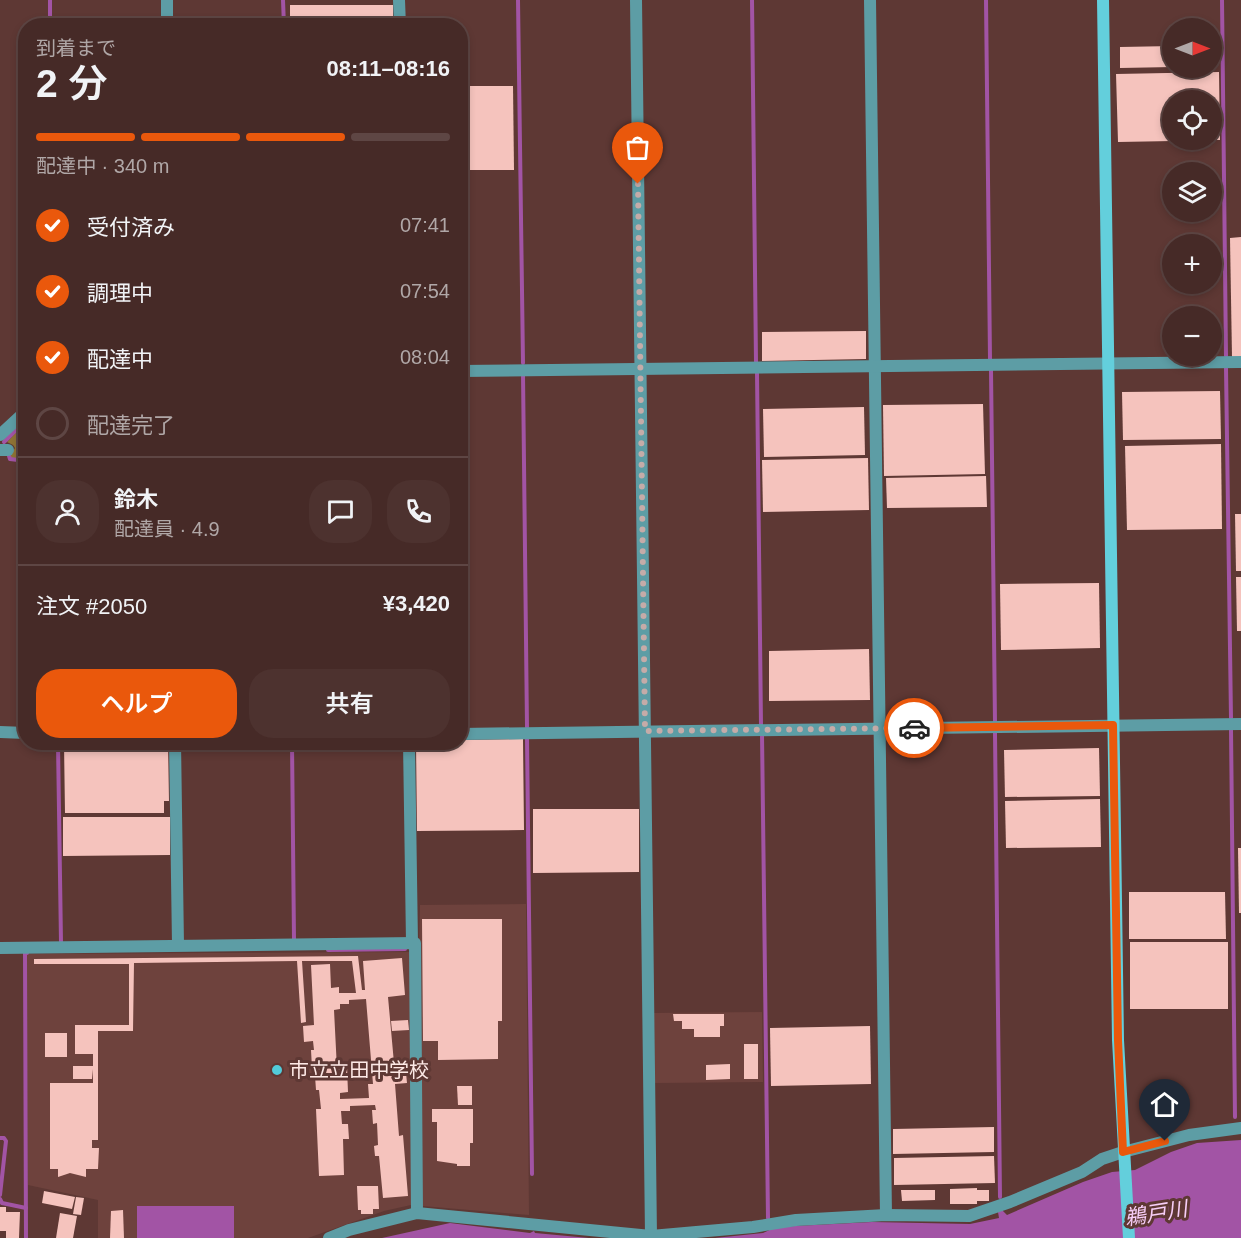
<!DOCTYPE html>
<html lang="ja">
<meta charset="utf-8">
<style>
:root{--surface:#462a27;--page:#4d322f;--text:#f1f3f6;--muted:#b0a7a7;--line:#5e4644;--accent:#ea580c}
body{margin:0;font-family:Helvetica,"Noto Sans JP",sans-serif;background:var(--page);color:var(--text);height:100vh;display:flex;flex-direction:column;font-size:22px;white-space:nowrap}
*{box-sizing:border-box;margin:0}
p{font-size:20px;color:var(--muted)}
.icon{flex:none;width:33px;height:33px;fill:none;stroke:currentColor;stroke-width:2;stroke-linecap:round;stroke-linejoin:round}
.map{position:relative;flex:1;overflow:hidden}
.panel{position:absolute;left:18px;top:18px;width:450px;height:732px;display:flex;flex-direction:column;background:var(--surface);border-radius:24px;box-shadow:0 3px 9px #0003,0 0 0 2px var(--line)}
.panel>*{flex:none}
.needle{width:39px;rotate:90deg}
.tools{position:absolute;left:1162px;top:18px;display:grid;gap:12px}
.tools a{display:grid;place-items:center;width:60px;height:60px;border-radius:50%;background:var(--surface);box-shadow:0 3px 9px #0003,0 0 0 2px var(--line);font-size:30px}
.pin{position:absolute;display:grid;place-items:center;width:51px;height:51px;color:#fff;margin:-62px -26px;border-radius:50% 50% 50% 0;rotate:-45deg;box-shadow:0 0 6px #0007}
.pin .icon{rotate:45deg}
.courier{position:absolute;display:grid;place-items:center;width:60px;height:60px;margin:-30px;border:4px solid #ea580c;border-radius:50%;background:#fff;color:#222;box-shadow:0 2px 8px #0007}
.summary em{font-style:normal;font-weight:600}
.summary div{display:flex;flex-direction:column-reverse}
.summary{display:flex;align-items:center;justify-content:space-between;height:102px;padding:0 18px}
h1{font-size:39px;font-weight:600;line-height:45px}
.bar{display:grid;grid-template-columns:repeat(4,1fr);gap:9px 6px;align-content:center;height:72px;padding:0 18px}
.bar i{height:8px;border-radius:4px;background:var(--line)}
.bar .selected{background:var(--accent)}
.bar p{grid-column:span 4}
.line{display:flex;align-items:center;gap:15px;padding:0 18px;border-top:2px solid var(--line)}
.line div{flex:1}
.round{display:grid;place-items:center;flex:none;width:63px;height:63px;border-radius:24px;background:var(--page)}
ol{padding:0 18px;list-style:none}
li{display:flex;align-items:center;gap:18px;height:66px}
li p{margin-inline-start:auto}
li .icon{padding:6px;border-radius:50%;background:var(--accent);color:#fff;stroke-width:4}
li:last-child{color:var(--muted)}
li i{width:33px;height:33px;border:3px solid var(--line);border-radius:50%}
.cta{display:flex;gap:12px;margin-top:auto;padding:12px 18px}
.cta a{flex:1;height:69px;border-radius:24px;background:var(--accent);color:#fff;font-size:24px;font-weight:600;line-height:69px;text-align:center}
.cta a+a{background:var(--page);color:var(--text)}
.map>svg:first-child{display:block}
.built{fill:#6e423d}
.forest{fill:#8f7435}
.water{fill:#a254a5}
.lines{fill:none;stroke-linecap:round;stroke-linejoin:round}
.stream{stroke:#a254a5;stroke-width:4}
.building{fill:#f5c3bd;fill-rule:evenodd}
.street{stroke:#5d9da5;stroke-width:12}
.secondary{stroke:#63cfdc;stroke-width:12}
.done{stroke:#c5aba8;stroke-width:6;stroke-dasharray:0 10.8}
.route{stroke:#ea580c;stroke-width:8}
.poi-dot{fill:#52cbd9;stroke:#5e3834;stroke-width:2}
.labels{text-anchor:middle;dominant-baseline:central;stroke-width:6;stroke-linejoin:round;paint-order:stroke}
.poi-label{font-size:20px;fill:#fde9e6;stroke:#5e3834;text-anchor:start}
.water-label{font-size:21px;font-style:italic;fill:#f7cef7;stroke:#5e3834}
</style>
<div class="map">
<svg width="1241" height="1238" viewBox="0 0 1241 1238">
<rect width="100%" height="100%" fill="#5e3834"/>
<g class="built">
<polygon points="526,904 529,1215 411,1205 384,1211 308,1238 98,1238 98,1200 28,1185 26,954 419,952 420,905"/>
<polygon points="762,1012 763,1082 655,1083 654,1013"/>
</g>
<polygon class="forest" points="25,423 25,459 11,458 10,456 15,448 13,445 7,442"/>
<g class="water">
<polygon points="1241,1140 1241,1238 715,1238 763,1233 776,1227 872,1222 970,1224 999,1218 998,1212 1002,1210 1007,1215 1083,1182 1112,1172 1135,1170 1171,1152 1197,1143"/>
<rect x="137" y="1206" width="97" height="32"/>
<polygon points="450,1223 530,1233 534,1231 535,1233 589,1238 382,1238"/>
</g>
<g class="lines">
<g class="stream">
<polyline points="50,0 50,26"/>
<polyline points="283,0 284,26"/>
<polyline points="518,0 523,363"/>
<polyline points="752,0 756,362"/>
<polyline points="986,0 990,359"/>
<polyline points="1222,0 1226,356"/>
<polyline points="1226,368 1231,718"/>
<polyline points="991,370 995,722"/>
<polyline points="757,372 761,725"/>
<polyline points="523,374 527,727"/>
<polyline points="4,442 26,420"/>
<polyline points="9,456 10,459 26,461"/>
<polyline points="1231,729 1235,1117"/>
<polyline points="995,733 1000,1197"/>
<polyline points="762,734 768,1218"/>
<polyline points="527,738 532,1174"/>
<polyline points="292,742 294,940"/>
<polyline points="58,744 61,942"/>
<polyline points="328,950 405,949"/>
<polyline points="0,1138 4,1138 6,1141 0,1195"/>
<polyline points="0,1199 2,1203 26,1208"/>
<polyline points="26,1238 25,953 27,953"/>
</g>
</g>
<g class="building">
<rect x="290" y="5" width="103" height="21"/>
<polygon points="1173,46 1173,67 1120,68 1120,47"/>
<polygon points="1219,72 1220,140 1212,140 1212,100 1173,100 1173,141 1118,142 1116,74"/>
<polygon points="460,86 513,86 514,170 460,170"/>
<polygon points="1241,237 1241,357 1232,357 1230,238"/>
<polygon points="866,331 866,359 762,361 762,332"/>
<polygon points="1220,391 1221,439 1123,440 1122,392"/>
<polygon points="983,404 985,474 884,476 883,405"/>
<polygon points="864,407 865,455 764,457 763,409"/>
<polygon points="1221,444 1222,529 1127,530 1125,446"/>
<polygon points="868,458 869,510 763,512 762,460"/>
<polygon points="986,476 987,507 887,508 886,478"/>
<polygon points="1235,514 1241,514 1241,571 1236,571"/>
<polygon points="1236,577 1241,577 1241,631 1237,631"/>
<polygon points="1099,583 1100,648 1001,650 1000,584"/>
<polygon points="869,649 870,700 769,701 769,651"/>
<polygon points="523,739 524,830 417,831 416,742 460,742 460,740"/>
<polygon points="134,742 168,742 169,801 164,801 164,813 65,813 64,743"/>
<polygon points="1099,748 1100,796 1005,797 1004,750"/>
<polygon points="1100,799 1101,847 1006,848 1005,801"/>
<polygon points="533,809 639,809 639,872 533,873"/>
<polygon points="63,817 170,817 170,855 63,856"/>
<polygon points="1238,848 1241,848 1241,913 1239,913"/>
<polygon points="1129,892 1225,892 1226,939 1129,939"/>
<polygon points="422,919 502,919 502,1021 498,1021 498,1059 438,1060 438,1041 423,1041"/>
<rect x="1130" y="942" width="98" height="67"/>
<path d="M358,956L362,990H365L363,961L402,958L405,995L388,997L395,1074L406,1073L407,1083L395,1084L399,1136L403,1135L408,1196L383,1198L379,1156H375L374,1146L378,1145L377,1123L373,1124L372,1110H376L375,1105L350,1106V1111H341L342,1124H348L349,1139H343L344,1175L319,1176L316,1109H321L319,1090H316L315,1076L318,1075L317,1068H312L311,1050H314L313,1041L304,1042L303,1026L314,1025L311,965L330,964L331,988L339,987V993H356L352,961H302L306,1022L301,1023L297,961L134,963L133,1031H98V1140H92V1148H99L98,1169H86V1177L70,1173L58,1177V1169H50V1083H93V1069L92,1079H73V1066H93V1054H75V1025H129V964H34V959ZM366,999L373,1084H368L369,1098L340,1099V1093L348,1092L347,1068L337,1069L334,1010L340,1009V1004H349V1000Z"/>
<polygon points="673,1014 724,1014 724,1026 720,1026 720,1037 694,1037 694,1029 682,1029 682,1021 674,1021"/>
<polygon points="408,1020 409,1030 392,1031 391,1021"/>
<polygon points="870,1026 871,1084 771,1086 770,1028"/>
<rect x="45" y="1033" width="22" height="24"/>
<rect x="744" y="1044" width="14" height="35"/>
<polygon points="730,1064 730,1079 706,1080 706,1065"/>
<polygon points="457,1086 472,1086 472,1105 458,1105"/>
<polygon points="432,1109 473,1109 473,1143 470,1143 470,1166 457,1166 457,1164 437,1161 437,1122 432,1122"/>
<polygon points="994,1127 994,1152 893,1154 893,1129"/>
<polygon points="994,1156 995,1183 894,1185 894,1158"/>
<polygon points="357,1186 378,1186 379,1209 373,1209 373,1214 361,1214 361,1210 358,1210"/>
<polygon points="977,1188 977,1190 989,1190 989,1201 977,1201 977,1204 950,1204 950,1189"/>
<polygon points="901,1190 935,1190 935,1200 902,1201"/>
<polygon points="44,1191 75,1197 72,1209 42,1203"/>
<polygon points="76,1197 84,1198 81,1215 73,1214"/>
<polygon points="0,1207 6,1207 6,1212 20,1212 19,1238 6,1238 6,1231 0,1231"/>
<polygon points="123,1210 124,1238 110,1238 111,1211"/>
<polygon points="60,1213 77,1216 73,1238 56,1238"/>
</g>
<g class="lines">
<g class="street">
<polyline points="167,0 167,26"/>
<polyline points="399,0 400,26"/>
<polyline points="636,0 651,1236"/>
<polyline points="870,0 886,1215"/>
<polyline points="460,371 1241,362"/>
<polyline points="0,435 26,411"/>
<polyline points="0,450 8,450"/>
<polyline points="0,732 26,733"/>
<polyline points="460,734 1241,724"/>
<polyline points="175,742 178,945"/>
<polyline points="409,742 412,943"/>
<polyline points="0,948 415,943 417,1213"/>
<polyline points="329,1238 349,1230 417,1213 651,1236 753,1227 796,1220 886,1215 969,1216 1010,1202 1082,1172 1102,1159 1123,1152 1189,1135 1241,1128"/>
</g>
<polyline class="secondary" points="1103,0 1118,1040 1129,1238"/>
</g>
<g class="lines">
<polyline class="done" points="638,184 645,731 914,728"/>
<polyline class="route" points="914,728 1113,725 1118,1040 1123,1152 1165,1141"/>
</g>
<circle class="poi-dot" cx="277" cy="1070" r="6"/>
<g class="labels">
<g class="poi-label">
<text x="289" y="1070">市立立田中学校</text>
</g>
<g class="water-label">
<text transform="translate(1156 1213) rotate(-9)">鵜戸川</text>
</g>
</g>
</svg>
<div class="tools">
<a><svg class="needle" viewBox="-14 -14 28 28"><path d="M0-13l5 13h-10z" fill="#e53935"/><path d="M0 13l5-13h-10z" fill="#b0a7a7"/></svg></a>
<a><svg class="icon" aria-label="locate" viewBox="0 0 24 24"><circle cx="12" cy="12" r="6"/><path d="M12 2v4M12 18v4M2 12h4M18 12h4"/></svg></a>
<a><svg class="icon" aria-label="layers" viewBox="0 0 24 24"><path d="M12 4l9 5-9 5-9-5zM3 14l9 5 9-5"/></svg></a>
<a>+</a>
<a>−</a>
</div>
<div class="pin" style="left:638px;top:184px;background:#ea580c"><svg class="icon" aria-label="bag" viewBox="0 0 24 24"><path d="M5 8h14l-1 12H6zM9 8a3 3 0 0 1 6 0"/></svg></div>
<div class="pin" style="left:1165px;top:1141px;background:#1f2937"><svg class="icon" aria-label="home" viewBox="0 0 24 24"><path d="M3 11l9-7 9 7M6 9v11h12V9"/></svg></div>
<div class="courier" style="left:914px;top:728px"><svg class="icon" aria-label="car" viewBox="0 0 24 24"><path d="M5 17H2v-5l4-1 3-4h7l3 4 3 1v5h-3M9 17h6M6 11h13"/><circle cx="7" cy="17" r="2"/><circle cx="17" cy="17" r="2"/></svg></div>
<section class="panel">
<div class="summary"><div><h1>2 分</h1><p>到着まで</p></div><em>08:11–08:16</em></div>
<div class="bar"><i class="selected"></i><i class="selected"></i><i class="selected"></i><i></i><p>配達中 · 340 m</p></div>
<ol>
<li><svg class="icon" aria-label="check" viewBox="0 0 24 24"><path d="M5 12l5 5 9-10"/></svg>受付済み<p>07:41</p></li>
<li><svg class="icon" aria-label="check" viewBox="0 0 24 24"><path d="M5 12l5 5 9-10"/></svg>調理中<p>07:54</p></li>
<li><svg class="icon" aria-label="check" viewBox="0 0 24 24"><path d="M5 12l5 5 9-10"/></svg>配達中<p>08:04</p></li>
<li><i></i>配達完了</li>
</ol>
<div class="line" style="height:108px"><a class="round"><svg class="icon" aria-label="person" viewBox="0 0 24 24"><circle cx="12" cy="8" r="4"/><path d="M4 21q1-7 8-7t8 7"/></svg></a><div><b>鈴木</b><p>配達員 · 4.9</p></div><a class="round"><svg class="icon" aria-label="chat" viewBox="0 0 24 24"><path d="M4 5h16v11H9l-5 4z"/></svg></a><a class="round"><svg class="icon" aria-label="phone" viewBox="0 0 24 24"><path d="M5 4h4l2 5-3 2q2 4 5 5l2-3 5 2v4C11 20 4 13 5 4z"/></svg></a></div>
<div class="line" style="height:78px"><div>注文 #2050</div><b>¥3,420</b></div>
<div class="cta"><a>ヘルプ</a><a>共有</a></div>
</section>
</div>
